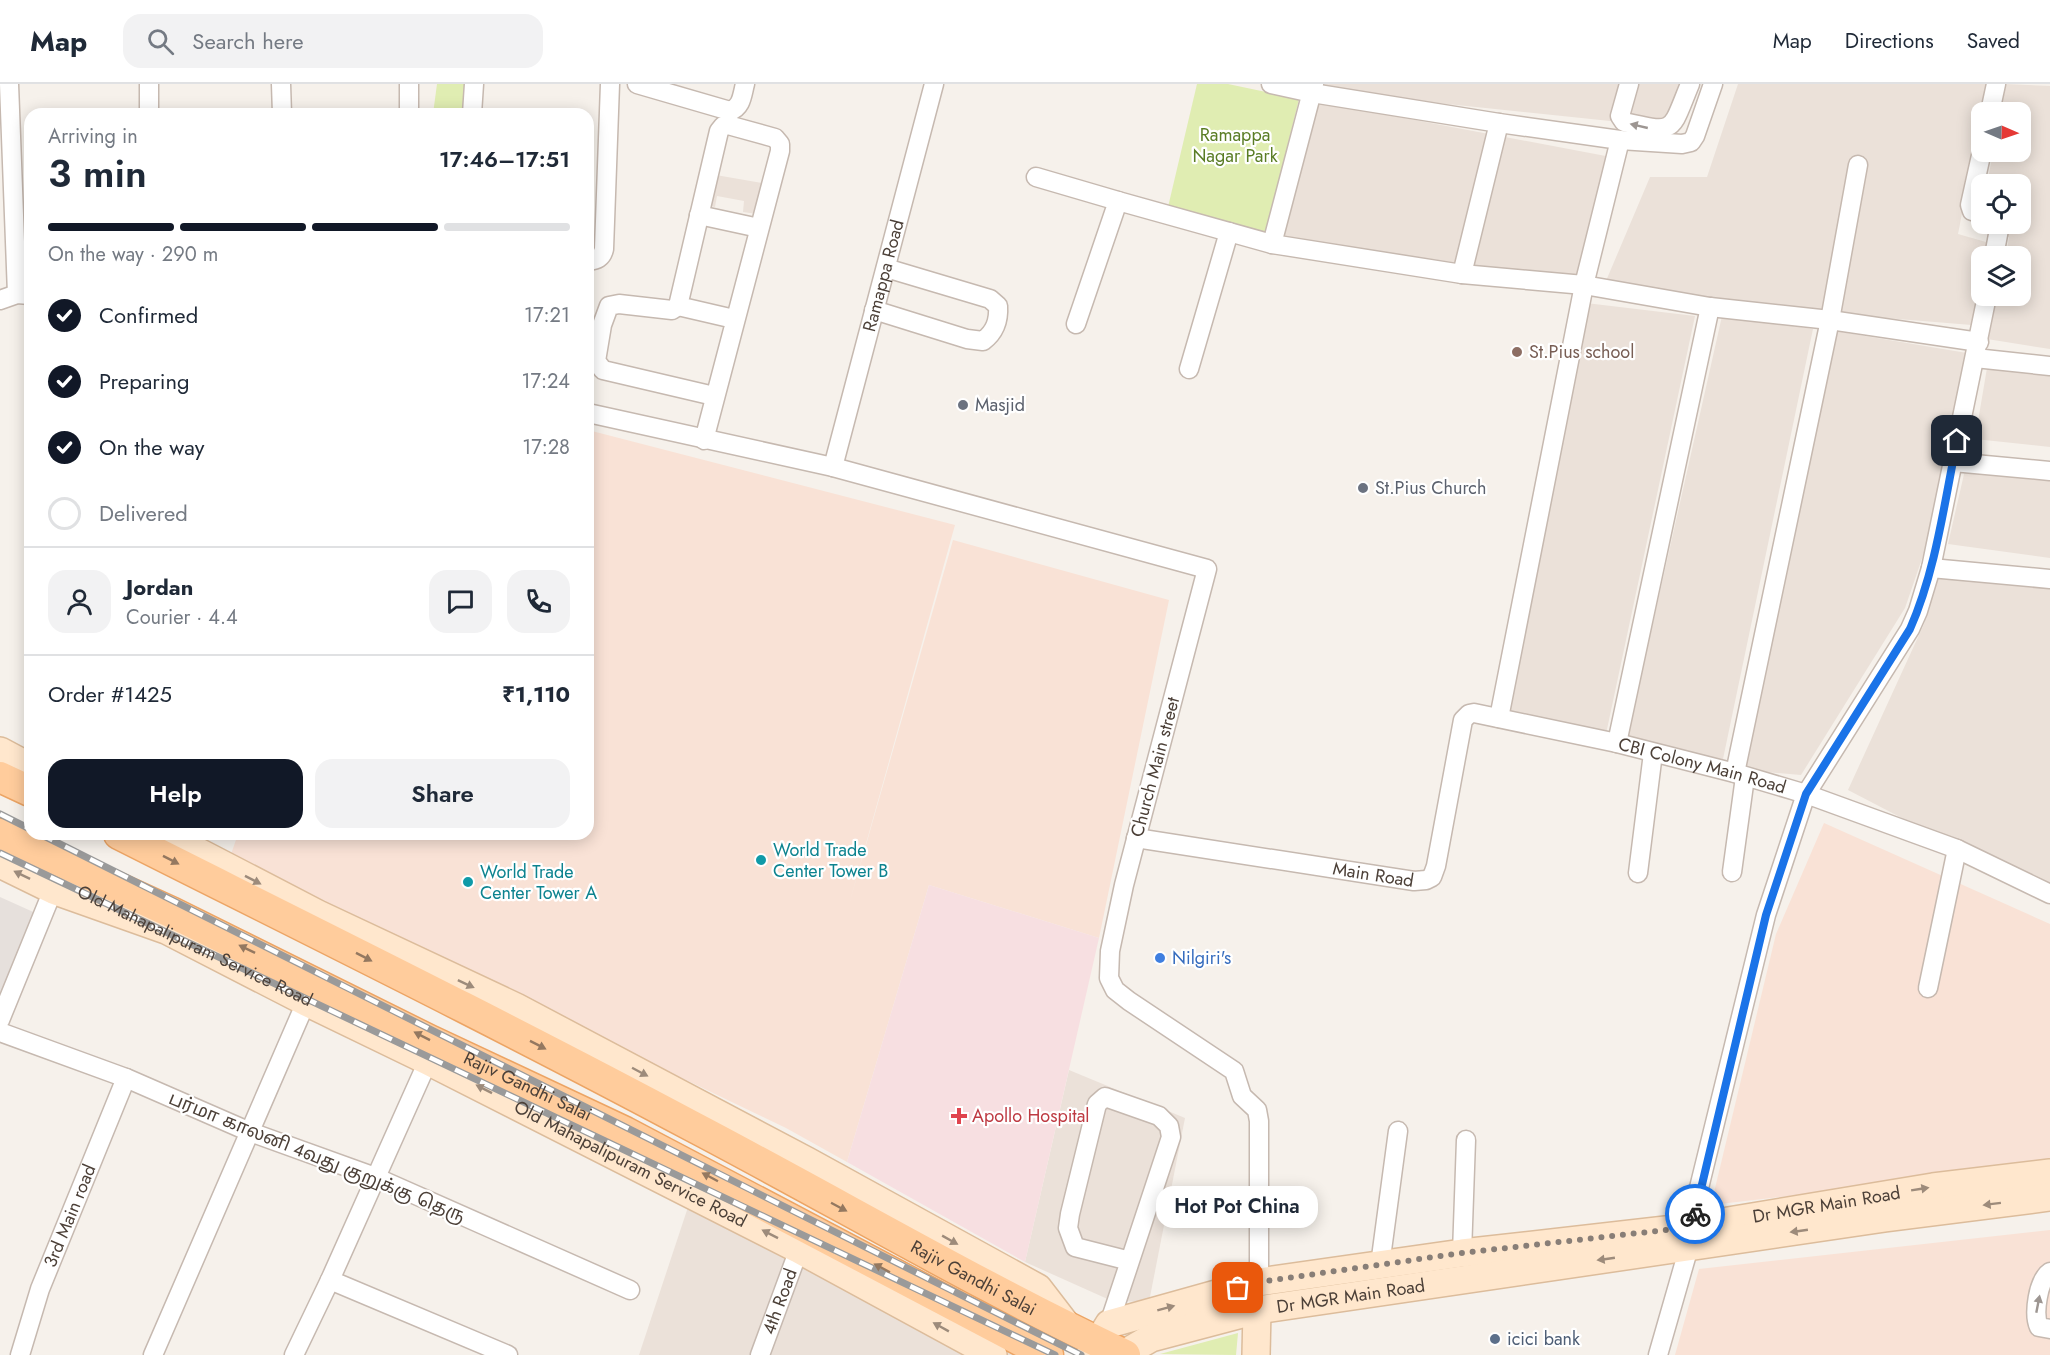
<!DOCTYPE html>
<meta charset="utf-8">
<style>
:root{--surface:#fff;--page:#f2f2f3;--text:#1f2937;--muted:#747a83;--line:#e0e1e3;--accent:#111827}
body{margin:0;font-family:Jost,"Noto Sans Tamil",sans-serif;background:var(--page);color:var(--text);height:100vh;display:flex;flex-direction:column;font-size:22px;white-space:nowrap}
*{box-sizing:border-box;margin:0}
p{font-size:20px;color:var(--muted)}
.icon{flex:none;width:33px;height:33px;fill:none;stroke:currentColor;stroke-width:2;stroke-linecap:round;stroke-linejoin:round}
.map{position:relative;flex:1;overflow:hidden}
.drawer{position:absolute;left:24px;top:24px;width:570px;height:732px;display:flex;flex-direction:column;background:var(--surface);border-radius:18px;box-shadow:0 3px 15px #0003}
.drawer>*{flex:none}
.needle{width:39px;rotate:92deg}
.controls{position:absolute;left:1971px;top:18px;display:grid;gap:12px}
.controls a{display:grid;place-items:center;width:60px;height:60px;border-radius:12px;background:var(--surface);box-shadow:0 3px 15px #0003;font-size:30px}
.pin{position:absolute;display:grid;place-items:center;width:51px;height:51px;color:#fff;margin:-26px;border-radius:12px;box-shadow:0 3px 9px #0006}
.courier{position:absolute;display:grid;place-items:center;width:60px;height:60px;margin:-30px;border:4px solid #1a73e8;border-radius:50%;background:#fff;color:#222;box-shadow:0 2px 8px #0007}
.bubble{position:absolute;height:42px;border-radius:18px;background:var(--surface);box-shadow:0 3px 15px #0003;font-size:20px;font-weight:600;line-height:42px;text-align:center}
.overview em{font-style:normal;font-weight:600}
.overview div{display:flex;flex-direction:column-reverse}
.overview{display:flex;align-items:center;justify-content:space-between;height:102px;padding:0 24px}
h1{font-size:39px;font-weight:600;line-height:45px}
.bar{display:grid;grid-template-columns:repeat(4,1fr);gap:9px 6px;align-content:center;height:72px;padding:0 24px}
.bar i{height:8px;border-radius:4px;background:var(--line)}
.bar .selected{background:var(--accent)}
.bar p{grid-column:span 4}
.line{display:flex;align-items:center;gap:15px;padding:0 24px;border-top:2px solid var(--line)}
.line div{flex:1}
.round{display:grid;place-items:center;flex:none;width:63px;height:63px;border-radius:18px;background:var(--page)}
ol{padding:0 24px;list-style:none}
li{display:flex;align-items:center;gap:18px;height:66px}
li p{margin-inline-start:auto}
li .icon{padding:6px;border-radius:50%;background:var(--accent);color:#fff;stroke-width:4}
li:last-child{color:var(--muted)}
li i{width:33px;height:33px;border:3px solid var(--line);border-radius:50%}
.cta{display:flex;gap:12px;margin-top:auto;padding:12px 24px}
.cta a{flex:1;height:69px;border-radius:18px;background:var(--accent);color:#fff;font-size:24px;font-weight:600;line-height:69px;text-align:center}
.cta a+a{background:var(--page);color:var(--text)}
header{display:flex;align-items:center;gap:36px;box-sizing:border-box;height:84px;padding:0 30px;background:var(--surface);border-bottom:2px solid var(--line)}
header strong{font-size:28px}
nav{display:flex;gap:33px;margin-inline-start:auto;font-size:21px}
.search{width:420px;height:54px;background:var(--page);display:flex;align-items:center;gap:15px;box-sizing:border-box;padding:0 21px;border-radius:18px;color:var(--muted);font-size:22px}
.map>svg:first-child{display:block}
.residential{fill:#ebe1d9}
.commercial{fill:#f9e2d6}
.industrial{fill:#e6e0dc}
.medical{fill:#f7dfe1}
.green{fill:#e0edb2}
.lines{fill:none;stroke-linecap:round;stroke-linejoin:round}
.street-casing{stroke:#c6b9b0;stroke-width:21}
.secondary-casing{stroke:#dcbc9b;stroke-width:30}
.primary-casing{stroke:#eca464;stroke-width:33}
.street{stroke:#fff;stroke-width:18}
.secondary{stroke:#ffe7cd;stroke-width:27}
.primary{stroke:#ffcc9c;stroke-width:30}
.rail-casing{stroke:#9a9a9a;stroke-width:7}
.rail{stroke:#fff;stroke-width:4.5;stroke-dasharray:14;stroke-linecap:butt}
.oneway{fill:#9d9692}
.oneway2{fill:#947860}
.oneway3{fill:#9d8b7b}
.done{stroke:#887e77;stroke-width:6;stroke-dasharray:0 10.8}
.route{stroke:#1a73e8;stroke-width:8}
.education-dot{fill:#8d6e63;stroke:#fff;stroke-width:2}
.worship-dot{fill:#6b7280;stroke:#fff;stroke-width:2}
.culture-dot{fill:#0f9aa8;stroke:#fff;stroke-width:2}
.shop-dot{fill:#3f7fe0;stroke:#fff;stroke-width:2}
.health-dot{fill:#e0444e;stroke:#fff;stroke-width:2}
.service-dot{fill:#5c6f8a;stroke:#fff;stroke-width:2}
.labels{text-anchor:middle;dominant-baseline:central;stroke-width:4.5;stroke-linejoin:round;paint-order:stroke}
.park-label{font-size:18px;fill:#5a7d25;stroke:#fff}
.street-label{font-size:18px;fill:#4c4038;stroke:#fff}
.education-label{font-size:18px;fill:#785e54;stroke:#fff;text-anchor:start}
.worship-label{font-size:18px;fill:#5b616d;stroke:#fff;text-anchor:start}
.culture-label{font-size:18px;fill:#0d838f;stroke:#fff;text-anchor:start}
.shop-label{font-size:18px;fill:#366cbe;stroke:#fff;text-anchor:start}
.health-label{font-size:18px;fill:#be3a42;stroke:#fff;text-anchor:start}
.service-label{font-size:18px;fill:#4e5e75;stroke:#fff;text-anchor:start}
</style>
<header>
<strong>Map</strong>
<div class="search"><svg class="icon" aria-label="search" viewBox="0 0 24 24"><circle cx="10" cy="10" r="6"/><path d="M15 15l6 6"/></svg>Search here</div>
<nav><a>Map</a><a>Directions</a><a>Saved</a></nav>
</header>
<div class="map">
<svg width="2050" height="1271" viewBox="0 0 2050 1271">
<rect width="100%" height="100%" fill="#f6f1eb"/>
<g class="residential">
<polygon points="1325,0 1694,0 1677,44 1323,7"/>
<polygon points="1738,0 1987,0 1958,150 2000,162 1997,172 1982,172 1984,242 1725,221 1603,204 1650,93 1707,93"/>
<polygon points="2005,0 2050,2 2050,265 1987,255 1997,212 2020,212 2020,172 2006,172 2009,153 1978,147 1981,127 1982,140 2020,140 2020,100 1987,100 1993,68 2020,68 2020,28 2000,28"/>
<polygon points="1314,17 1611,73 1578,197 1284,153"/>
<polygon points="710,90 762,99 757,130 743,128 744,117 717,112 715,123 704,121"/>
<polygon points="1586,219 1695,232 1606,650 1509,629"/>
<polygon points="1722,232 1813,245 1723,675 1626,659"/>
<polygon points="1829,246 1973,270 1955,353 1926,463 1905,524 1801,691 1742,686"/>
<polygon points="1988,278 2050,283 2050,363 1975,355"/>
<polygon points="1967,377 2050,384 2050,474 1948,460"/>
<polygon points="1940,475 2050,491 2050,811 1848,706 1924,540"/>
<polygon points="1069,986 1185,1034 1149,1218 1112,1217 1025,1178"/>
<polygon points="692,1111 1018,1271 639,1271"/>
</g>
<g class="commercial">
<polygon points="588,346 955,441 850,817 953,456 1169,516 1099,854 929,801 847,1078 786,1044 229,776 238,750 588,750"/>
<polygon points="1824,739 2050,840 2050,1082 1711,1121 1776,850"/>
<polygon points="2050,1146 2050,1271 1675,1271 1699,1185"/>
</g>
<polygon class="industrial" points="0,813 40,831 0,940"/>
<polygon class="medical" points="929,801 1099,854 1025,1178 847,1078"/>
<g class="green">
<polygon points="437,0 470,0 468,30 433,30"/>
<polygon points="1197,0 1228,0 1299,15 1266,149 1168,123"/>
<polygon points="1238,1249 1236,1271 1160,1270"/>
</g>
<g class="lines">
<defs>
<g id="street">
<polyline points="9,0 17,210"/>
<polyline points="149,0 149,30"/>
<polyline points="281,0 282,30"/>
<polyline points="409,0 409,30"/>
<path d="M637,0L730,27C742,23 742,11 745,0"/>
<polyline points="1271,0 1312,9 1499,39 1620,56 1682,60 1691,58 1695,52 1713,0"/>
<path d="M1629,0L1620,32L1624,38C1677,50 1670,48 1690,0"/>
<polyline points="1990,28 1996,0"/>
<polyline points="472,30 474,0"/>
<polyline points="1982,67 1970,121 1972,127 1982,130"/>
<polyline points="1036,93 1118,117 1076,240"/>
<polyline points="1118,117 1272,160 1462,190 1584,201 1710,223 1830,236 1979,258"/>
<polyline points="699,131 759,144"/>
<polyline points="1272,160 1314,0"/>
<polyline points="1994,172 2000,140"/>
<path d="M588,177C597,176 602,174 604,165L610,0"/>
<polyline points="1462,190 1499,39"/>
<polyline points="0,216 17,210 30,211"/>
<polyline points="678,222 672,226 619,220 609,222 602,241 596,277 603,286 714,312"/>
<path d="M874,226L967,255L983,257C995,248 999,237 998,222L990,215L886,184"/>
<polyline points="1975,274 2050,282"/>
<polyline points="1189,285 1229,148"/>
<polyline points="588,329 833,383 1207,485 1124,801 1110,867 1109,894 1115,906 1129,917 1234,987 1242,1012 1257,1026 1259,1037 1259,1198"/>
<polyline points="704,356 780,67 780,60 775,54 728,41 723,42 719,47 678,222 734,235"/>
<polyline points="1953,378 2050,387"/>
<path id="s1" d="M833,383L934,0"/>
<polyline points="1931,484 2050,495"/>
<polyline points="1499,634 1584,201 1620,56"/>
<polyline points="1617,659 1710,223"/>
<polyline points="1735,689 1830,236 1858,81"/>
<path id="s2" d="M1136,754L1414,797L1426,796L1432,793L1436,782L1463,636L1469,630L1474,629L1617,659L1735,689L1806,710L1957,765L2050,810"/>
<polyline points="1732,788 1745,693"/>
<polyline points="1638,789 1653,669"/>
<polyline points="1928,904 1957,765"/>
<polyline points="0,936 53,806"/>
<polyline points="0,948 126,994 250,1048 375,1093 630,1206"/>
<polyline points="1462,1169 1466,1056"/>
<polyline points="1380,1181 1398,1047"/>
<path d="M2050,1188C2038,1196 2033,1230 2039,1243L2050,1245"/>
<polyline points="330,1196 508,1271"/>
<polyline points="1109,1240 1130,1177 1171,1053 1169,1042 1159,1032 1105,1013 1097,1020 1070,1130 1068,1144 1075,1163 1130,1177"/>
<path id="s3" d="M20,1271L40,1205L126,994"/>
<polyline points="153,1271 306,918"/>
<polyline points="294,1271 330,1196 428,977"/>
<path id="s4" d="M760,1271L802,1157"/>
<polyline points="1658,1271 1689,1163 1698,1108 1766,831 1806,710 1910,545 1918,527 1931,484 1987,212"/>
</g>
<g id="secondary">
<polyline points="0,667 30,683"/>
<polyline points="164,750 318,830 516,923 807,1077 1038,1204 1068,1243"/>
<path id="s5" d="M0,780L53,806L166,846L306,918L428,977L798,1165L993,1271"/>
<path id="s6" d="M1090,1271L1109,1240L1259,1198L1462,1169L1692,1143L1933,1103L2050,1089"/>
<path id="s7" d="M1122,1271L1151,1254L1257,1226L1885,1134L2050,1113"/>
<polyline points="1256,1271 1257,1226"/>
</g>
<g id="primary">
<polyline points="0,693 30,707"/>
<path id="s8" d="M0,750L173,829L429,956L625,1048L1048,1271"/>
<path id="s9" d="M119,750C310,846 503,941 692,1042C837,1118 977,1201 1125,1271"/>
</g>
</defs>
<use href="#street" class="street-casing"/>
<use href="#secondary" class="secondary-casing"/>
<use href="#primary" class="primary-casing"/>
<use href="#street" class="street"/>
<use href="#secondary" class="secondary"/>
<use href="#primary" class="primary"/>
<defs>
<g id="rail">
<polyline points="0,730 30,745"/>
<polyline points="40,750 1081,1271"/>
<path id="s10" d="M0,769L1055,1271"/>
</g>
</defs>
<use href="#rail" class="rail-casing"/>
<use href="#rail" class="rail"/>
</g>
<defs><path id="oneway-solid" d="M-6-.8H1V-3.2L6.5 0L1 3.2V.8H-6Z" transform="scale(1.5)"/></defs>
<g class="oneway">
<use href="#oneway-solid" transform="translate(1639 42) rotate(-167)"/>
<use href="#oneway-solid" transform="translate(2038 1220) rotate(-79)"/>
</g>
<g class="oneway2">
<use href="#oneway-solid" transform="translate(171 776) rotate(27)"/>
<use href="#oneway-solid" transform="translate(247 865) rotate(-154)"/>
<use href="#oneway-solid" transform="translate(364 873) rotate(27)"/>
<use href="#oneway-solid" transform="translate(422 952) rotate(-153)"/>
<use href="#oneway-solid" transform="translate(538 961) rotate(27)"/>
<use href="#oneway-solid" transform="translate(710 1093) rotate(-152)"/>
<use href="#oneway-solid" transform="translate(839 1123) rotate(28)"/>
<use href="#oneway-solid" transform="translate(882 1184) rotate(-152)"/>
</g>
<g class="oneway3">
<use href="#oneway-solid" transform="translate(22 791) rotate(-154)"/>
<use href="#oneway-solid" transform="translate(253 796) rotate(27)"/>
<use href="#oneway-solid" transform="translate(466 900) rotate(25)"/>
<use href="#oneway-solid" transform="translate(640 988) rotate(28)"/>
<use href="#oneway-solid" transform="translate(484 1005) rotate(-153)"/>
<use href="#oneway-solid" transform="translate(1920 1105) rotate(-9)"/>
<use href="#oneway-solid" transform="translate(1992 1120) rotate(173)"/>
<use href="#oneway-solid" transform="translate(1799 1147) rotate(172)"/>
<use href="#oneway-solid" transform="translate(770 1150) rotate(-153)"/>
<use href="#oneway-solid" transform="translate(950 1156) rotate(29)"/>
<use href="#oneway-solid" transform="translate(1606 1175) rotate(172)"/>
<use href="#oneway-solid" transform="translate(1166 1224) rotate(-15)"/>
<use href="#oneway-solid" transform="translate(941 1243) rotate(-151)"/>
</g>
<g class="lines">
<polyline class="done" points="1238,1204 1259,1198 1462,1169 1692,1143 1695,1130"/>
<path class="route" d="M1695,1130L1766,831L1806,710L1910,545C1936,486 1944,420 1957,357"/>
</g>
<circle class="education-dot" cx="1517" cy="268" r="6"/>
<g class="worship-dot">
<circle cx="963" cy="321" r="6"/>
<circle cx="1363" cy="404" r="6"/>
</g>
<g class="culture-dot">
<circle cx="761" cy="776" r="6"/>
<circle cx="468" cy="798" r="6"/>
</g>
<circle class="shop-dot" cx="1160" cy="874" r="6"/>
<path class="health-dot" d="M956 1023h6v6h6v6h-6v6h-6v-6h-6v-6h6z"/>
<circle class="service-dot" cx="1495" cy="1255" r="6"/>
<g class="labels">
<g class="park-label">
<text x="1235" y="51">Ramappa<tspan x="1235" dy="21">Nagar Park</tspan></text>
</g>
<g class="street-label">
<text stroke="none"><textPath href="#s1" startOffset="198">Ramappa Road</textPath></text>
<text stroke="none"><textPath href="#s2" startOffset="708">CBI Colony Main Road</textPath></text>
<text transform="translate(1155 683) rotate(-75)">Church Main street</text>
<text stroke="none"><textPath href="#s2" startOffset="240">Main Road</textPath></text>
<text stroke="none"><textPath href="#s10" startOffset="216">Old Mahapalipuram Service Road</textPath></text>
<text stroke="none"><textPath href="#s8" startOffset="585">Rajiv Gandhi Salai</textPath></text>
<text transform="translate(317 1073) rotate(22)">பர்மா காலனி 4வது குறுக்கு தெரு</text>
<text stroke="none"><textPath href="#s5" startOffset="699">Old Mahapalipuram Service Road</textPath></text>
<text stroke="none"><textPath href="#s6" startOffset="765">Dr MGR Main Road</textPath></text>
<text stroke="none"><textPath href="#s3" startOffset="148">3rd Main road</textPath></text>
<text stroke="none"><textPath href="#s9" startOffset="963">Rajiv Gandhi Salai</textPath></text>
<text stroke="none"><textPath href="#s7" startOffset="238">Dr MGR Main Road</textPath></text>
<text stroke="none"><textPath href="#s4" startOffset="57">4th Road</textPath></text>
</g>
<g class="education-label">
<text x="1529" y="268">St.Pius school</text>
</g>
<g class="worship-label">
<text x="975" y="321">Masjid</text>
<text x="1375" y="404">St.Pius Church</text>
</g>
<g class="culture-label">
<text x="773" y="766">World Trade<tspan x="773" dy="21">Center Tower B</tspan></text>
<text x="480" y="788">World Trade<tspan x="480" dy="21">Center Tower A</tspan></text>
</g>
<g class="shop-label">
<text x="1172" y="874">Nilgiri's</text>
</g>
<g class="health-label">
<text x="972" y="1032">Apollo Hospital</text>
</g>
<g class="service-label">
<text x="1507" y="1255">icici bank</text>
</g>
</g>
</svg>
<div class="controls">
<a><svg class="needle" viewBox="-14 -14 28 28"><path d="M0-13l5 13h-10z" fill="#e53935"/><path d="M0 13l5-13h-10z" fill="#747a83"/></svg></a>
<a><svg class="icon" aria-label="locate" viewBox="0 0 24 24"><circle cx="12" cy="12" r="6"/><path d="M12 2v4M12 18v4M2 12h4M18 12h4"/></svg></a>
<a><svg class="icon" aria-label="layers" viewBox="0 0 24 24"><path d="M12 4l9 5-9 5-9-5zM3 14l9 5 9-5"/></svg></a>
</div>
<div class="pin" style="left:1238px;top:1204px;background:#ea580c"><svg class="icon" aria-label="bag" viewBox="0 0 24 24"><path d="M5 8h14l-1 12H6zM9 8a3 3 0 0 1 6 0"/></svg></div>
<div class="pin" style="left:1957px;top:357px;background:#1f2937"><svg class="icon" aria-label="home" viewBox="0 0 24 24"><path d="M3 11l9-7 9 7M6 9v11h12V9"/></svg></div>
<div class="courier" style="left:1695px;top:1130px"><svg class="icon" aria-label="bike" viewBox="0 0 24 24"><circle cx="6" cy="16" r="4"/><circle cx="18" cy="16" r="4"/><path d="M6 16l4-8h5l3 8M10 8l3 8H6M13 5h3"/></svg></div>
<div class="bubble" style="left:1156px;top:1102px;width:162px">Hot Pot China</div>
<section class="drawer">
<div class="overview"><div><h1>3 min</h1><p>Arriving in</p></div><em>17:46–17:51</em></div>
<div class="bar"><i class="selected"></i><i class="selected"></i><i class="selected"></i><i></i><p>On the way · 290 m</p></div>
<ol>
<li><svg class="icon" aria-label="check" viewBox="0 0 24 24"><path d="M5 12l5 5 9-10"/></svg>Confirmed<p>17:21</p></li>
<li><svg class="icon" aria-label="check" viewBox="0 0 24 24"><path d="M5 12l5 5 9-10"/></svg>Preparing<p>17:24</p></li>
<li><svg class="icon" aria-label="check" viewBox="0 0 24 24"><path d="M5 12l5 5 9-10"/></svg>On the way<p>17:28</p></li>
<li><i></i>Delivered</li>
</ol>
<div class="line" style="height:108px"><a class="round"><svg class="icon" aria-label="person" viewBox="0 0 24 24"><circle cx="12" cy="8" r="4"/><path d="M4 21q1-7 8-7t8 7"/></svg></a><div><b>Jordan</b><p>Courier · 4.4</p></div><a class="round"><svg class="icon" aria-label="chat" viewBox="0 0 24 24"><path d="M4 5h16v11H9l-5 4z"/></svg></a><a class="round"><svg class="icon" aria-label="phone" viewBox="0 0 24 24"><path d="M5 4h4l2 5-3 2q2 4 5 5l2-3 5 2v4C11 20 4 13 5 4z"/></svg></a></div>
<div class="line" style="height:78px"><div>Order #1425</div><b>₹1,110</b></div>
<div class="cta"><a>Help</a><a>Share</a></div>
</section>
</div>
